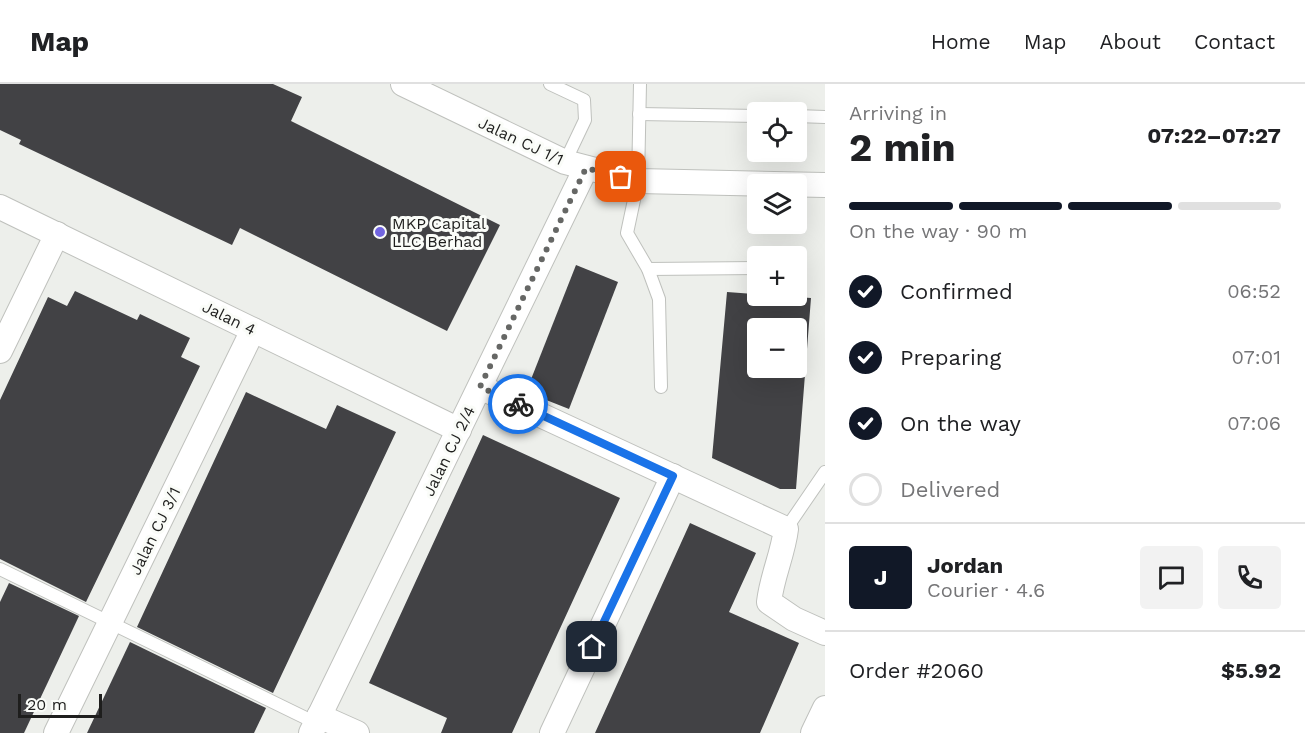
<!DOCTYPE html>
<meta charset="utf-8">
<style>
:root{--surface:#fff;--page:#f2f2f2;--text:#202124;--muted:#757577;--line:#e0e0e0;--accent:#111827}
body{margin:0;font-family:"Work Sans",sans-serif;background:var(--page);color:var(--text);height:100vh;display:flex;flex-direction:column;font-size:22px;white-space:nowrap}
*{box-sizing:border-box;margin:0}
p{font-size:20px;color:var(--muted)}
.icon{flex:none;width:33px;height:33px;fill:none;stroke:currentColor;stroke-width:2;stroke-linecap:round;stroke-linejoin:round}
.map{position:relative;flex:1;overflow:hidden}
.details{display:flex;flex-direction:column;background:var(--surface);width:480px}
.details>*{flex:none}
.fabs{position:absolute;left:747px;top:18px;display:grid;gap:12px}
.fabs a{display:grid;place-items:center;width:60px;height:60px;border-radius:6px;background:var(--surface);box-shadow:0 6px 24px #0002;font-size:30px}
.scale{position:absolute;left:18px;bottom:15px;width:84px;box-sizing:border-box;padding-left:6px;border:3px solid #1e1e1d;border-top:0;font-size:16px;line-height:21px;white-space:nowrap;color:#1e1e1d;-webkit-text-stroke:4px #fafcf8;paint-order:stroke}
.pin{position:absolute;display:grid;place-items:center;width:51px;height:51px;color:#fff;margin:-26px;border-radius:12px;box-shadow:0 3px 9px #0006}
.courier{position:absolute;display:grid;place-items:center;width:60px;height:60px;margin:-30px;border:4px solid #1a73e8;border-radius:50%;background:#fff;color:#222;box-shadow:0 2px 8px #0007}
.summary em{font-style:normal;font-weight:700}
.summary div{display:flex;flex-direction:column-reverse}
.summary{display:flex;align-items:center;justify-content:space-between;height:102px;padding:0 24px}
h1{font-size:39px;font-weight:700;line-height:45px}
.bar{display:grid;grid-template-columns:repeat(4,1fr);gap:9px 6px;align-content:center;height:72px;padding:0 24px}
.bar i{height:8px;border-radius:4px;background:var(--line)}
.bar .active{background:var(--accent)}
.bar p{grid-column:span 4}
.line{display:flex;align-items:center;gap:15px;padding:0 24px;border-top:2px solid var(--line)}
.line div{flex:1}
.round{display:grid;place-items:center;flex:none;width:63px;height:63px;border-radius:6px;background:var(--page)}
ol{padding:0 24px;list-style:none}
li{display:flex;align-items:center;gap:18px;height:66px}
li p{margin-inline-start:auto}
li .icon{padding:6px;border-radius:50%;background:var(--accent);color:#fff;stroke-width:4}
li:last-child{color:var(--muted)}
li i{width:33px;height:33px;border:3px solid var(--line);border-radius:50%}
header{display:flex;align-items:center;gap:36px;box-sizing:border-box;height:84px;padding:0 30px;background:var(--surface);border-bottom:2px solid var(--line)}
header strong{font-size:28px}
nav{display:flex;gap:33px;margin-inline-start:auto;font-size:21px}
main{display:flex;flex:1;min-height:0}
.map>svg:first-child{display:block}
.building{fill:#424245;fill-rule:evenodd}
.lines{fill:none;stroke-linecap:round;stroke-linejoin:round}
.lane-casing{stroke:#bfc1bd;stroke-width:14}
.street-casing{stroke:#bfc1bd;stroke-width:26}
.lane{stroke:#fff;stroke-width:12}
.street{stroke:#fff;stroke-width:24}
.done{stroke:#666765;stroke-width:6;stroke-dasharray:0 10.8}
.route{stroke:#1a73e8;stroke-width:8}
.poi-dot{fill:#7265e0;stroke:#fafcf8;stroke-width:2}
.labels{text-anchor:middle;dominant-baseline:central;stroke-width:6;stroke-linejoin:round;paint-order:stroke}
.street-label{font-size:16px;fill:#1e1e1d;stroke:#fafcf8}
.poi-label{font-size:16px;fill:#1e1e1d;stroke:#fafcf8;text-anchor:start}
</style>
<header>
<strong>Map</strong>
<nav><a>Home</a><a>Map</a><a>About</a><a>Contact</a></nav>
</header>
<main>
<div class="map">
<svg width="825" height="649" viewBox="0 0 825 649">
<rect width="100%" height="100%" fill="#edefeb"/>
<g class="building">
<polygon points="0,0 273,0 302,13 291,37 500,141 447,247 240,144 232,161 19,60 21,56 0,46"/>
<polygon points="576,181 618,198 569,325 526,308"/>
<polygon points="75,207 137,236 140,230 190,254 181,273 200,282 86,518 0,475 0,316 48,213 67,222"/>
<path d="M727,208L811,214L796,405H780L712,374ZM758,244H796V284H758Z"/>
<polygon points="246,308 326,345 337,321 396,348 273,609 137,543"/>
<polygon points="483,351 620,414 512,649 441,649 447,634 369,599"/>
<polygon points="690,439 756,469 729,528 799,559 760,649 595,649"/>
<polygon points="9,499 79,532 24,649 0,649 0,518"/>
<polygon points="130,558 266,624 254,649 87,649"/>
</g>
<g class="lines">
<defs>
<g id="lane">
<polyline points="550,0 584,16 585,36 565,78"/>
<polyline points="640,0 638,97 627,149 648,185 659,215 661,303"/>
<polyline points="639,30 758,32"/>
<polyline points="796,32 825,33"/>
<polyline points="648,185 758,184"/>
<polyline points="786,445 825,388"/>
<polyline points="0,485 316,639"/>
</g>
<g id="street">
<polyline points="403,0 565,78 638,97 825,101"/>
<polyline points="0,123 459,346"/>
<polyline points="0,267 57,150"/>
<path d="M480,303L786,445C783,470 772,492 769,518L794,535L825,549"/>
<polyline points="319,632 357,649"/>
<polyline points="56,649 253,246"/>
<polyline points="311,649 586,84"/>
<polyline points="552,649 673,392"/>
<polyline points="813,649 825,624"/>
</g>
</defs>
<use href="#lane" class="lane-casing"/>
<use href="#street" class="street-casing"/>
<use href="#lane" class="lane"/>
<use href="#street" class="street"/>
</g>
<g class="lines">
<polyline class="done" points="518,320 480,303 586,84 621,93"/>
<polyline class="route" points="518,320 673,392 592,563"/>
</g>
<circle class="poi-dot" cx="380" cy="148" r="6"/>
<g class="labels">
<g class="street-label">
<text transform="translate(521 57) rotate(25)">Jalan CJ 1/1</text>
<text transform="translate(229 234) rotate(26)">Jalan 4</text>
<text transform="translate(449 367) rotate(-64)">Jalan CJ 2/4</text>
<text transform="translate(155 447) rotate(-64)">Jalan CJ 3/1</text>
</g>
<g class="poi-label">
<text x="392" y="139">MKP Capital<tspan x="392" dy="18">LLC Berhad</tspan></text>
</g>
</g>
</svg>
<div class="fabs">
<a><svg class="icon" aria-label="locate" viewBox="0 0 24 24"><circle cx="12" cy="12" r="6"/><path d="M12 2v4M12 18v4M2 12h4M18 12h4"/></svg></a>
<a><svg class="icon" aria-label="layers" viewBox="0 0 24 24"><path d="M12 4l9 5-9 5-9-5zM3 14l9 5 9-5"/></svg></a>
<a>+</a>
<a>−</a>
</div>
<div class="scale">20 m</div>
<div class="pin" style="left:621px;top:93px;background:#ea580c"><svg class="icon" aria-label="bag" viewBox="0 0 24 24"><path d="M5 8h14l-1 12H6zM9 8a3 3 0 0 1 6 0"/></svg></div>
<div class="pin" style="left:592px;top:563px;background:#1f2937"><svg class="icon" aria-label="home" viewBox="0 0 24 24"><path d="M3 11l9-7 9 7M6 9v11h12V9"/></svg></div>
<div class="courier" style="left:518px;top:320px"><svg class="icon" aria-label="bike" viewBox="0 0 24 24"><circle cx="6" cy="16" r="4"/><circle cx="18" cy="16" r="4"/><path d="M6 16l4-8h5l3 8M10 8l3 8H6M13 5h3"/></svg></div>
</div>
<section class="details">
<div class="summary"><div><h1>2 min</h1><p>Arriving in</p></div><em>07:22–07:27</em></div>
<div class="bar"><i class="active"></i><i class="active"></i><i class="active"></i><i></i><p>On the way · 90 m</p></div>
<ol>
<li><svg class="icon" aria-label="check" viewBox="0 0 24 24"><path d="M5 12l5 5 9-10"/></svg>Confirmed<p>06:52</p></li>
<li><svg class="icon" aria-label="check" viewBox="0 0 24 24"><path d="M5 12l5 5 9-10"/></svg>Preparing<p>07:01</p></li>
<li><svg class="icon" aria-label="check" viewBox="0 0 24 24"><path d="M5 12l5 5 9-10"/></svg>On the way<p>07:06</p></li>
<li><i></i>Delivered</li>
</ol>
<div class="line" style="height:108px"><b class="round" style="background:var(--accent);color:#fff">J</b><div><b>Jordan</b><p>Courier · 4.6</p></div><a class="round"><svg class="icon" aria-label="chat" viewBox="0 0 24 24"><path d="M4 5h16v11H9l-5 4z"/></svg></a><a class="round"><svg class="icon" aria-label="phone" viewBox="0 0 24 24"><path d="M5 4h4l2 5-3 2q2 4 5 5l2-3 5 2v4C11 20 4 13 5 4z"/></svg></a></div>
<div class="line" style="height:78px"><div>Order #2060</div><b>$5.92</b></div>
</section>
</main>
